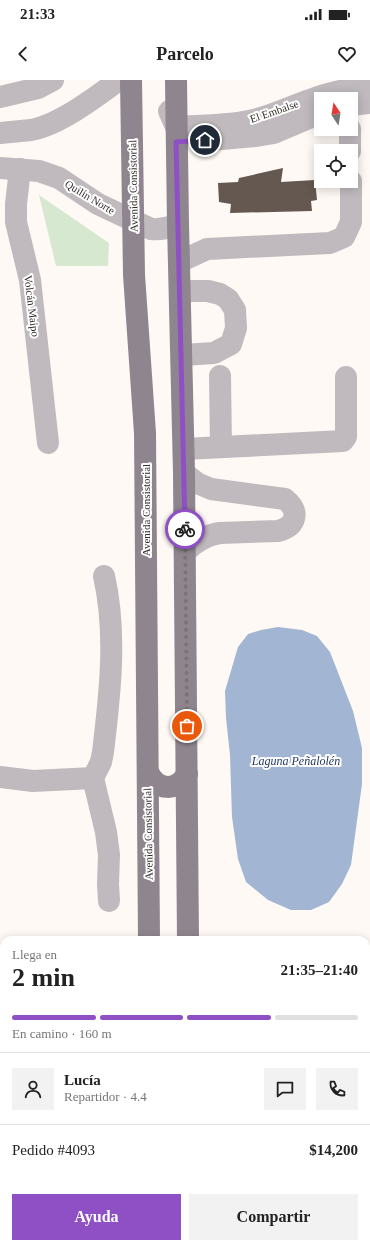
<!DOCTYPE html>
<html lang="es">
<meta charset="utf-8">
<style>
:root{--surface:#fff;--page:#f2f2f2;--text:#222;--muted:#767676;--line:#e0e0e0;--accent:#8f50c6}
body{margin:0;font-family:"Times New Roman",serif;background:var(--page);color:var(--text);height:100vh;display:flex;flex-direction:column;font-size:15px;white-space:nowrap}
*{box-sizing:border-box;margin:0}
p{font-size:13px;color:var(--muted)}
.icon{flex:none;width:22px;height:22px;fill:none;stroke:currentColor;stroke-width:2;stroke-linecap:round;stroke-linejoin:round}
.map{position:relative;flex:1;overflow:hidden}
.side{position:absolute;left:0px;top:856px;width:370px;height:312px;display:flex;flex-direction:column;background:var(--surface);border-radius:12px 12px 0 0;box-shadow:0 2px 10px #0003}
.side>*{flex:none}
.needle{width:26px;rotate:348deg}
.tools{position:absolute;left:314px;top:12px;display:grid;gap:8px}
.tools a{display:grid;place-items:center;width:44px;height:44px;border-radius:0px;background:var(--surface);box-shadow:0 2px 10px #0003;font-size:20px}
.pin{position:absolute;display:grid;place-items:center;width:34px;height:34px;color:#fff;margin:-17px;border:2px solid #fff;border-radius:50%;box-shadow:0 1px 4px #0007}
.courier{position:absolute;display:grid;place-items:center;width:40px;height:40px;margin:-20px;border:3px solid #8f50c6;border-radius:50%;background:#fff;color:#222;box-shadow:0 1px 5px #0007}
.head em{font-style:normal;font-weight:700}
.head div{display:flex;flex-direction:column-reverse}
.head{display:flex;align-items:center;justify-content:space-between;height:68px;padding:0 12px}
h1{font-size:26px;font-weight:700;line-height:30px}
.bar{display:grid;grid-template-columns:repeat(4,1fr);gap:6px 4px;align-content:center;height:48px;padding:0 12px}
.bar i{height:5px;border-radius:3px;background:var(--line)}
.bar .on{background:var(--accent)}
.bar p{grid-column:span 4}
.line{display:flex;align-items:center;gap:10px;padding:0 12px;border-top:1px solid var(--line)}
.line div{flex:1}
.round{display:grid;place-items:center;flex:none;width:42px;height:42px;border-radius:0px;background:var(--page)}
.action{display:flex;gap:8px;margin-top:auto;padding:8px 12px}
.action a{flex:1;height:46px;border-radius:0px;background:var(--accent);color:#fff;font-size:16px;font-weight:700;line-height:46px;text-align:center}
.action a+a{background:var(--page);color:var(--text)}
.status{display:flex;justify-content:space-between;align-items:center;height:28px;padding:0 20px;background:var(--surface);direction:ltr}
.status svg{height:11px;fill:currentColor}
header{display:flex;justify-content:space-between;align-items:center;height:52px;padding:0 12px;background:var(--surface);font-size:18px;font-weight:700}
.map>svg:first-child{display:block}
.green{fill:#d6e8d0}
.water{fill:#a2b5d2}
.building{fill:#655850}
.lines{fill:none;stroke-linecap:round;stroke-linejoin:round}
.minor{stroke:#c0babf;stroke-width:22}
.major{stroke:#8f858e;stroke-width:22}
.done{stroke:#7a7571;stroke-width:4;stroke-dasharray:0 7.2}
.route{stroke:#8f50c6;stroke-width:5}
.labels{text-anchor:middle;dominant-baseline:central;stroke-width:4;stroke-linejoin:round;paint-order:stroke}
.street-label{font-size:11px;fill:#332e2a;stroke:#fff}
.water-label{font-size:12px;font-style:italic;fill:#1b345c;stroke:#fff}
</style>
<div class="status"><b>21:33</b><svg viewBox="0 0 49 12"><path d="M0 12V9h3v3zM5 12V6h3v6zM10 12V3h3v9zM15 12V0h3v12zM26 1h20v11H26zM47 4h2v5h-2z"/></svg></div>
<header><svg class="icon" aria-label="back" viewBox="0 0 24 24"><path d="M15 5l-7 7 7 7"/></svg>Parcelo<svg class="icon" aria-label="heart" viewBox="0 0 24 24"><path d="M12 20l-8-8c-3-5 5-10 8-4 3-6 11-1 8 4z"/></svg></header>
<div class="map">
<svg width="370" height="1168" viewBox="0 0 370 1168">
<rect width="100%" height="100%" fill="#fef9f4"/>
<polygon class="green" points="39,115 109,163 108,186 56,186"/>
<polygon class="water" points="278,547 302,550 317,556 330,572 353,631 362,668 362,704 351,785 342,804 329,822 311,830 291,830 268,820 246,802 238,779 232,737 230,675 226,638 225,611 238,567 248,554 261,550"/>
<polygon class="building" points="283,88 281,102 315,100 317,120 311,121 312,131 230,133 231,124 219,122 218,103 238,102 239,98"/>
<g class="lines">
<g class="minor">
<polyline points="0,17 38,8 53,0"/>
<polyline points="351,25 370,23"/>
<path d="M169,31L176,47C205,45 236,46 264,37C299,25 332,8 370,7"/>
<polyline points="350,49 350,71"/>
<path d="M0,53C10,52 21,51 31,50C59,45 96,17 119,0"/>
<polyline points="199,61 256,56 274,53 321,33"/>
<path d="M0,88L39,91L59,98L98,124L151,149C161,150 168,148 178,144"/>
<polyline points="20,89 16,124 16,142 30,200 48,363"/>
<polyline points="179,182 207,169 330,163 344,157 351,142 351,101"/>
<polyline points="180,211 208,211 220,214 228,219 235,230 236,248 231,264 214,273 182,275"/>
<polyline points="220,296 221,367"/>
<polyline points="184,369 343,361 346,357 346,297"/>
<path d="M184,393L197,403L211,409L285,419C300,431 297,446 278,451L220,453C206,455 195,462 185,472"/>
<path d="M104,496C117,553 110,614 103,672L101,682L93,698L106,752L109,775L108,804L109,821"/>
<polyline points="0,697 33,701 93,698"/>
<polyline points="0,956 4,956"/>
<polyline points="0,1099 4,1099"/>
</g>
<g class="major">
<polyline points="131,0 134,195 145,353 149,860"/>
<polyline points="176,0 178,144 184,393 188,860"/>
<path d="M148,692C157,711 177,712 187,694"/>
<polyline points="155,1164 155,1168"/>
<polyline points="191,1164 191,1168"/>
</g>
</g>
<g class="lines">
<polyline class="done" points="185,449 187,646"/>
<polyline class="route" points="185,449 176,62 205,60"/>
</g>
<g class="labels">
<g class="street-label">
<text transform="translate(274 31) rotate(-19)">El Embalse</text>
<text transform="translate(133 106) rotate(-91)">Avenida Consistorial</text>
<text transform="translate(90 117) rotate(31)">Quilín Norte</text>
<text transform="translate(32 226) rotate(83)">Volcán Maipo</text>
<text transform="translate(146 430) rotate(-90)">Avenida Consistorial</text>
<text transform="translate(148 754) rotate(-91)">Avenida Consistorial</text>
</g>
<g class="water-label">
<text x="296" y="681">Laguna Peñalolén</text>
</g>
</g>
</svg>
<div class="tools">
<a><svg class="needle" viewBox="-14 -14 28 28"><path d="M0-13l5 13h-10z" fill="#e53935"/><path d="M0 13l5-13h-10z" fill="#767676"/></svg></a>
<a><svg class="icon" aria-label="locate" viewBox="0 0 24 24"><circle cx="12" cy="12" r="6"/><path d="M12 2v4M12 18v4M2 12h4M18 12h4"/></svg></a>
</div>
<div class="pin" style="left:187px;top:646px;background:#ea580c"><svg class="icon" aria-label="bag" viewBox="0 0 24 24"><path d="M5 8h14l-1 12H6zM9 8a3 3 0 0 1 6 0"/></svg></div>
<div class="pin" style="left:205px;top:60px;background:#1f2937"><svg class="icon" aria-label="home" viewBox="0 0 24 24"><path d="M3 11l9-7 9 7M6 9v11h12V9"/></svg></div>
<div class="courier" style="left:185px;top:449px"><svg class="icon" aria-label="bike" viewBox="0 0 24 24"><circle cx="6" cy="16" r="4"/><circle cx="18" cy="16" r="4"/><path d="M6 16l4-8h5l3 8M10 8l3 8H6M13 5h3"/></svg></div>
<section class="side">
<div class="head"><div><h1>2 min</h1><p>Llega en</p></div><em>21:35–21:40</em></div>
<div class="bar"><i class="on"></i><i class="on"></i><i class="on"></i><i></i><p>En camino · 160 m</p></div>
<div class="line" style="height:72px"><a class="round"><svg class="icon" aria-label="person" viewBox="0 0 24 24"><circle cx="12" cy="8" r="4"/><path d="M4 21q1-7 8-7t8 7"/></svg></a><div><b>Lucía</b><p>Repartidor · 4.4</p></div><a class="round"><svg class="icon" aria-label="chat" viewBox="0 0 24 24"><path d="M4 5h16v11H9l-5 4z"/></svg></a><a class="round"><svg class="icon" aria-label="phone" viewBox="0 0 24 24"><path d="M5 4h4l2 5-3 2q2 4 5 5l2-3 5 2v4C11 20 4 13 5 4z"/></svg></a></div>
<div class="line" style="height:52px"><div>Pedido #4093</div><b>$14,200</b></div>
<div class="action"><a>Ayuda</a><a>Compartir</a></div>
</section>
</div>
